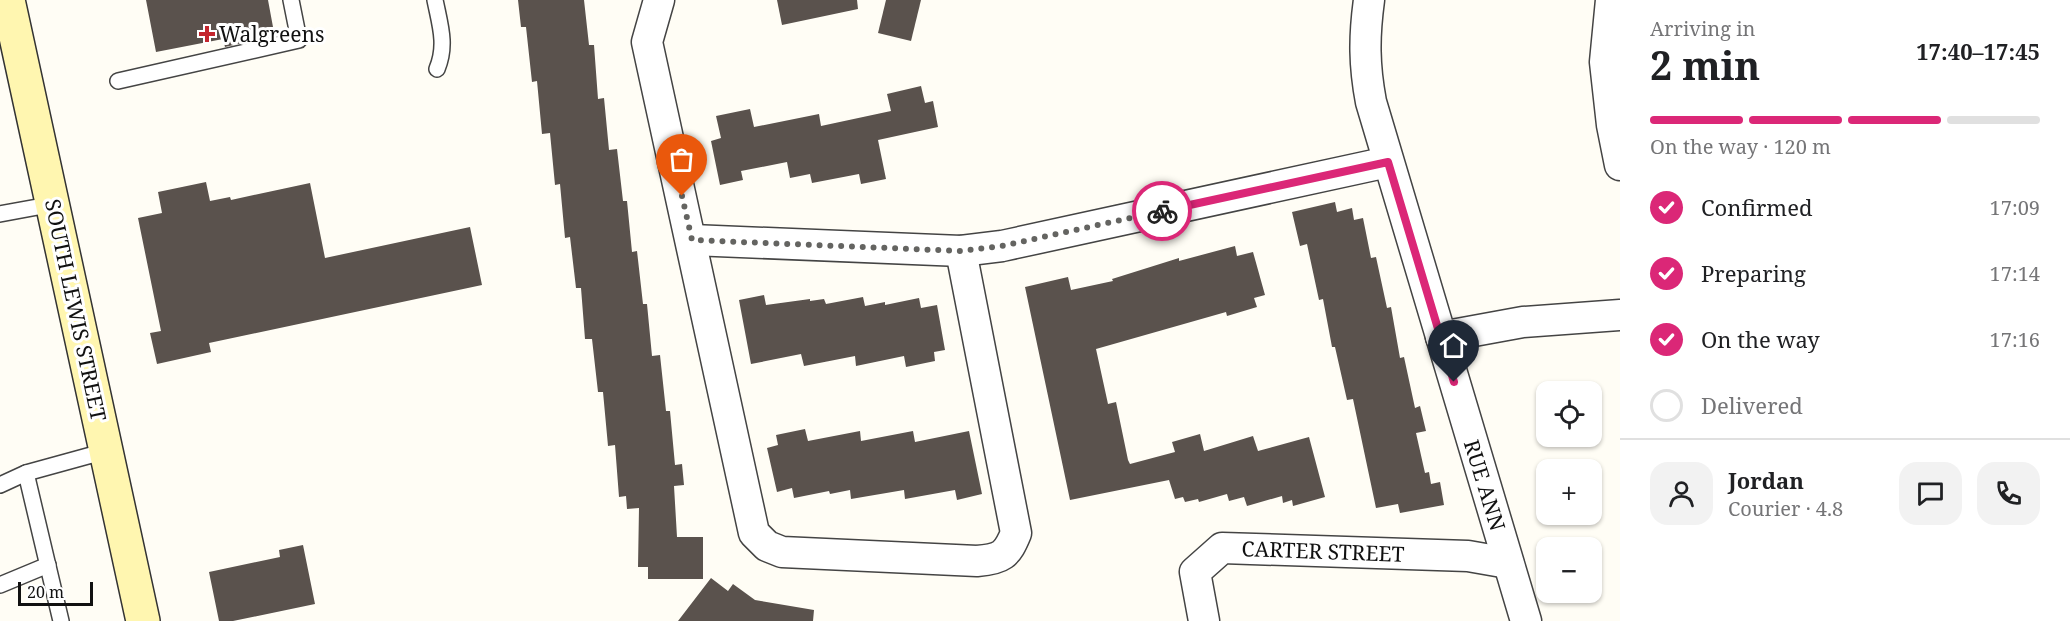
<!DOCTYPE html>
<meta charset="utf-8">
<style>
:root{--surface:#fff;--page:#f2f2f2;--text:#202124;--muted:#757577;--line:#e0e0e0;--accent:#db2777}
body{margin:0;font-family:"Noto Serif",serif;background:var(--page);color:var(--text);height:100vh;display:flex;flex-direction:column;font-size:22px;white-space:nowrap}
*{box-sizing:border-box;margin:0}
p{font-size:20px;color:var(--muted)}
.icon{flex:none;width:33px;height:33px;fill:none;stroke:currentColor;stroke-width:2;stroke-linecap:round;stroke-linejoin:round}
.map{position:relative;flex:1;overflow:hidden}
.sheet{display:flex;flex-direction:column;background:var(--surface);width:450px}
.sheet>*{flex:none}
.tools{position:absolute;left:1536px;top:381px;display:grid;gap:12px}
.tools a{display:grid;place-items:center;width:66px;height:66px;border-radius:12px;background:var(--surface);box-shadow:0 2px 4px #0004;font-size:30px}
.scale{position:absolute;left:18px;bottom:15px;width:75px;box-sizing:border-box;padding-left:6px;border:3px solid #111;border-top:0;font-size:16px;line-height:21px;white-space:nowrap;color:#111;-webkit-text-stroke:4px #fff;paint-order:stroke}
.pin{position:absolute;display:grid;place-items:center;width:51px;height:51px;color:#fff;margin:-62px -26px;border-radius:50% 50% 50% 0;rotate:-45deg;box-shadow:0 0 6px #0007}
.pin .icon{rotate:45deg}
.courier{position:absolute;display:grid;place-items:center;width:60px;height:60px;margin:-30px;border:4px solid #db2777;border-radius:50%;background:#fff;color:#222;box-shadow:0 2px 8px #0007}
.head em{font-style:normal;font-weight:700}
.head div{display:flex;flex-direction:column-reverse}
.head{display:flex;align-items:center;justify-content:space-between;height:102px;padding:0 30px}
h1{font-size:39px;font-weight:700;line-height:45px}
.bar{display:grid;grid-template-columns:repeat(4,1fr);gap:9px 6px;align-content:center;height:72px;padding:0 30px}
.bar i{height:8px;border-radius:4px;background:var(--line)}
.bar .current{background:var(--accent)}
.bar p{grid-column:span 4}
.line{display:flex;align-items:center;gap:15px;padding:0 30px;border-top:2px solid var(--line)}
.line div{flex:1}
.round{display:grid;place-items:center;flex:none;width:63px;height:63px;border-radius:18px;background:var(--page)}
ol{padding:0 30px;list-style:none}
li{display:flex;align-items:center;gap:18px;height:66px}
li p{margin-inline-start:auto}
li .icon{padding:6px;border-radius:50%;background:var(--accent);color:#fff;stroke-width:4}
li:last-child{color:var(--muted)}
li i{width:33px;height:33px;border:3px solid var(--line);border-radius:50%}
main{display:flex;flex:1;min-height:0}
.map>svg:first-child{display:block}
.building{fill:#5a524d}
.lines{fill:none;stroke-linecap:round;stroke-linejoin:round}
.lane-casing{stroke:#444;stroke-width:18}
.street-casing{stroke:#444;stroke-width:33}
.secondary-casing{stroke:#333;stroke-width:36}
.lane{stroke:#fff;stroke-width:15}
.street{stroke:#fff;stroke-width:30}
.secondary{stroke:#fff6b0;stroke-width:33}
.done{stroke:#646461;stroke-width:6;stroke-dasharray:0 10.8}
.route{stroke:#db2777;stroke-width:8}
.poi-dot{fill:#c4262e;stroke:#fff;stroke-width:2}
.labels{text-anchor:middle;dominant-baseline:central;stroke-width:6;stroke-linejoin:round;paint-order:stroke}
.poi-label{font-size:21px;fill:#111;stroke:#fff;text-anchor:start}
.street-label{font-size:21px;fill:#111;stroke:#fff}
</style>
<main>
<div class="map">
<svg width="1620" height="621" viewBox="0 0 1620 621">
<rect width="100%" height="100%" fill="#fffdf5"/>
<g class="building">
<polygon points="146,0 268,0 273,27 261,29 263,38 225,47 223,39 156,52"/>
<polygon points="518,0 584,0 589,45 594,45 598,99 604,98 609,150 617,149 623,201 627,201 632,252 637,251 643,304 647,304 652,356 660,355 666,411 670,411 675,465 682,464 684,485 674,486 677,537 703,537 703,579 648,579 648,567 638,567 639,508 627,509 626,496 619,497 615,445 608,446 603,392 598,392 592,339 585,339 581,288 576,288 570,237 565,238 560,184 555,185 550,133 542,134 537,81 532,82 526,27 521,27"/>
<polygon points="777,0 857,0 858,9 782,25"/>
<polygon points="886,0 921,0 911,41 878,33"/>
<polygon points="921,86 925,103 933,101 938,127 878,140 886,179 861,184 859,174 812,183 810,174 790,178 787,162 741,171 743,180 720,185 711,141 721,138 716,116 750,109 754,127 819,114 821,126 891,111 887,94"/>
<polygon points="206,182 210,201 230,197 231,200 310,183 325,258 470,227 482,285 209,343 211,352 157,364 150,333 161,331 138,218 162,213 158,192"/>
<polygon points="1335,202 1337,212 1352,208 1354,220 1363,218 1371,258 1376,257 1387,308 1391,307 1400,358 1404,357 1415,408 1420,406 1426,431 1416,433 1425,473 1429,472 1431,484 1440,482 1444,505 1400,513 1398,504 1376,508 1353,399 1347,400 1335,347 1332,347 1323,299 1319,300 1307,244 1300,246 1292,212"/>
<polygon points="1235,246 1237,256 1253,252 1265,295 1254,298 1257,307 1227,316 1226,312 1096,349 1108,404 1116,402 1128,460 1130,464 1175,452 1172,442 1200,434 1204,451 1253,436 1258,451 1309,437 1325,497 1293,506 1292,500 1283,503 1282,496 1247,506 1244,497 1229,501 1227,494 1199,502 1198,499 1185,502 1183,497 1175,499 1169,480 1070,500 1025,287 1068,277 1071,290 1113,281 1112,279 1179,258 1179,261"/>
<polygon points="764,295 766,305 810,299 810,301 824,299 826,304 863,297 865,306 885,302 885,305 919,298 921,308 937,305 945,350 934,352 935,361 906,367 904,356 856,366 855,356 804,366 801,354 751,364 739,300"/>
<polygon points="805,429 808,441 860,431 861,441 913,431 915,442 969,431 982,494 957,500 955,490 905,499 904,490 851,499 850,490 830,494 829,491 794,498 792,488 777,492 767,448 778,445 776,435"/>
<polygon points="303,545 315,604 233,621 219,621 209,572 280,557 279,550"/>
<polygon points="711,578 728,591 733,584 755,600 814,610 813,621 678,621"/>
</g>
<g class="lines">
<defs>
<g id="lane">
<path d="M435,0C440,25 447,45 437,69"/>
<polyline points="118,81 299,40 291,0"/>
<polyline points="0,214 54,204"/>
<polyline points="26,473 61,621"/>
<polyline points="0,485 26,473 106,451"/>
<polyline points="0,585 48,565"/>
</g>
<g id="street">
<path d="M659,0L647,42L754,533L767,546L782,552L977,561C1002,559 1007,555 1016,533L961,251"/>
<path d="M1369,0C1364,37 1364,65 1371,102L1526,621"/>
<polyline points="1611,0 1605,62 1612,125 1620,165"/>
<polyline points="692,240 961,251 1002,246 1388,162"/>
<polyline points="1441,337 1523,322 1620,315"/>
<polyline points="1204,621 1195,572 1222,548 1468,556 1508,563"/>
</g>
<polyline id="secondary" points="8,0 143,621"/>
</defs>
<use href="#lane" class="lane-casing"/>
<use href="#street" class="street-casing"/>
<use href="#secondary" class="secondary-casing"/>
<use href="#lane" class="lane"/>
<use href="#street" class="street"/>
<use href="#secondary" class="secondary"/>
</g>
<g class="lines">
<polyline class="done" points="682,196 692,240 961,251 1002,246 1162,211"/>
<polyline class="route" points="1162,211 1388,162 1454,382"/>
</g>
<path class="poi-dot" d="M204 25h6v6h6v6h-6v6h-6v-6h-6v-6h6z"/>
<g class="labels">
<g class="poi-label">
<text x="219" y="34">Walgreens</text>
</g>
<g class="street-label">
<text transform="translate(76 310) rotate(78)">SOUTH LEWIS STREET</text>
<text transform="translate(1485 485) rotate(73)">RUE ANN</text>
<text transform="translate(1323 551) rotate(2)">CARTER STREET</text>
</g>
</g>
</svg>
<div class="tools">
<a><svg class="icon" aria-label="locate" viewBox="0 0 24 24"><circle cx="12" cy="12" r="6"/><path d="M12 2v4M12 18v4M2 12h4M18 12h4"/></svg></a>
<a>+</a>
<a>−</a>
</div>
<div class="scale">20 m</div>
<div class="pin" style="left:682px;top:196px;background:#ea580c"><svg class="icon" aria-label="bag" viewBox="0 0 24 24"><path d="M5 8h14l-1 12H6zM9 8a3 3 0 0 1 6 0"/></svg></div>
<div class="pin" style="left:1454px;top:382px;background:#1f2937"><svg class="icon" aria-label="home" viewBox="0 0 24 24"><path d="M3 11l9-7 9 7M6 9v11h12V9"/></svg></div>
<div class="courier" style="left:1162px;top:211px"><svg class="icon" aria-label="bike" viewBox="0 0 24 24"><circle cx="6" cy="16" r="4"/><circle cx="18" cy="16" r="4"/><path d="M6 16l4-8h5l3 8M10 8l3 8H6M13 5h3"/></svg></div>
</div>
<section class="sheet">
<div class="head"><div><h1>2 min</h1><p>Arriving in</p></div><em>17:40–17:45</em></div>
<div class="bar"><i class="current"></i><i class="current"></i><i class="current"></i><i></i><p>On the way · 120 m</p></div>
<ol>
<li><svg class="icon" aria-label="check" viewBox="0 0 24 24"><path d="M5 12l5 5 9-10"/></svg>Confirmed<p>17:09</p></li>
<li><svg class="icon" aria-label="check" viewBox="0 0 24 24"><path d="M5 12l5 5 9-10"/></svg>Preparing<p>17:14</p></li>
<li><svg class="icon" aria-label="check" viewBox="0 0 24 24"><path d="M5 12l5 5 9-10"/></svg>On the way<p>17:16</p></li>
<li><i></i>Delivered</li>
</ol>
<div class="line" style="height:108px"><a class="round"><svg class="icon" aria-label="person" viewBox="0 0 24 24"><circle cx="12" cy="8" r="4"/><path d="M4 21q1-7 8-7t8 7"/></svg></a><div><b>Jordan</b><p>Courier · 4.8</p></div><a class="round"><svg class="icon" aria-label="chat" viewBox="0 0 24 24"><path d="M4 5h16v11H9l-5 4z"/></svg></a><a class="round"><svg class="icon" aria-label="phone" viewBox="0 0 24 24"><path d="M5 4h4l2 5-3 2q2 4 5 5l2-3 5 2v4C11 20 4 13 5 4z"/></svg></a></div>
</section>
</main>
